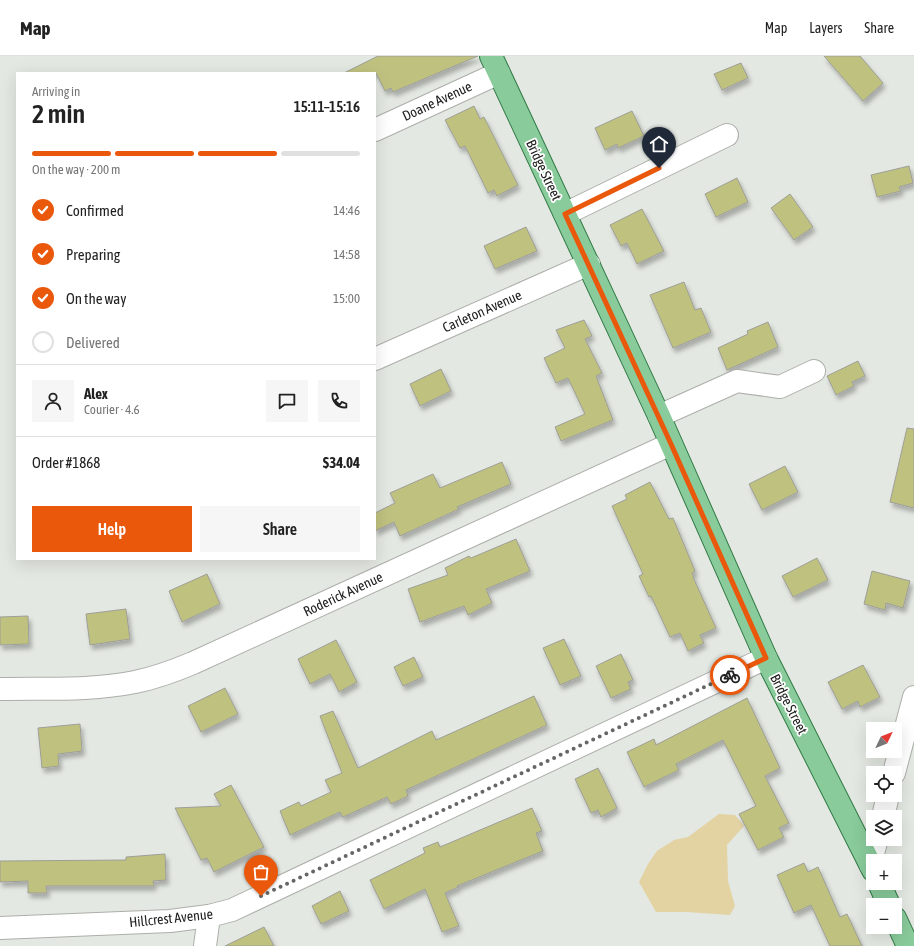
<!DOCTYPE html>
<meta charset="utf-8">
<style>
:root{--surface:#fff;--page:#f6f6f6;--text:#222;--muted:#767676;--line:#e0e0e0;--accent:#ea580c}
body{margin:0;font-family:"Asap Condensed",sans-serif;background:var(--page);color:var(--text);height:100vh;display:flex;flex-direction:column;font-size:15px;white-space:nowrap}
*{box-sizing:border-box;margin:0}
p{font-size:13px;color:var(--muted)}
.icon{flex:none;width:22px;height:22px;fill:none;stroke:currentColor;stroke-width:2;stroke-linecap:round;stroke-linejoin:round}
.map{position:relative;flex:1;overflow:hidden}
.sheet{position:absolute;left:16px;top:16px;width:360px;height:488px;display:flex;flex-direction:column;background:var(--surface);border-radius:0px;box-shadow:0 4px 16px #0002}
.sheet>*{flex:none}
.needle{width:26px;rotate:47deg}
.fabs{position:absolute;left:866px;top:666px;display:grid;gap:8px}
.fabs a{display:grid;place-items:center;width:36px;height:36px;border-radius:0px;background:var(--surface);box-shadow:0 4px 16px #0002;font-size:20px}
.pin{position:absolute;display:grid;place-items:center;width:34px;height:34px;color:#fff;margin:-41px -17px;border-radius:50% 50% 50% 0;rotate:-45deg;box-shadow:0 0 4px #0007}
.pin .icon{rotate:45deg}
.courier{position:absolute;display:grid;place-items:center;width:40px;height:40px;margin:-20px;border:3px solid #ea580c;border-radius:50%;background:#fff;color:#222;box-shadow:0 1px 5px #0007}
.head em{font-style:normal;font-weight:600}
.head div{display:flex;flex-direction:column-reverse}
.head{display:flex;align-items:center;justify-content:space-between;height:68px;padding:0 16px}
h1{font-size:26px;font-weight:600;line-height:30px}
.bar{display:grid;grid-template-columns:repeat(4,1fr);gap:6px 4px;align-content:center;height:48px;padding:0 16px}
.bar i{height:5px;border-radius:3px;background:var(--line)}
.bar .selected{background:var(--accent)}
.bar p{grid-column:span 4}
.line{display:flex;align-items:center;gap:10px;padding:0 16px;border-top:1px solid var(--line)}
.line div{flex:1}
.round{display:grid;place-items:center;flex:none;width:42px;height:42px;border-radius:0px;background:var(--page)}
ol{padding:0 16px;list-style:none}
li{display:flex;align-items:center;gap:12px;height:44px}
li p{margin-inline-start:auto}
li .icon{padding:4px;border-radius:50%;background:var(--accent);color:#fff;stroke-width:4}
li:last-child{color:var(--muted)}
li i{width:22px;height:22px;border:2px solid var(--line);border-radius:50%}
.primary-button{display:flex;gap:8px;margin-top:auto;padding:8px 16px}
.primary-button a{flex:1;height:46px;border-radius:0px;background:var(--accent);color:#fff;font-size:16px;font-weight:600;line-height:46px;text-align:center}
.primary-button a+a{background:var(--page);color:var(--text)}
header{display:flex;align-items:center;gap:24px;box-sizing:border-box;height:56px;padding:0 20px;background:var(--surface);border-bottom:1px solid var(--line)}
header strong{font-size:19px}
nav{display:flex;gap:22px;margin-inline-start:auto;font-size:14px}
.map>svg:first-child{display:block}
.green{fill:#e3d2a2}
.building{fill:#bfc27f;stroke:#9e9e98;filter:url(#shadow)}
.lines{fill:none;stroke-linecap:round;stroke-linejoin:round}
.minor-casing{stroke:#acafa9;stroke-width:24}
.major-casing{stroke:#317a45;stroke-width:24}
.minor{stroke:#fff;stroke-width:22}
.major{stroke:#89cb9b;stroke-width:22}
.done{stroke:#656764;stroke-width:4;stroke-dasharray:0 7.2}
.route{stroke:#ea580c;stroke-width:5}
.labels{text-anchor:middle;dominant-baseline:central;stroke-width:3.5;stroke-linejoin:round;paint-order:stroke}
.street-label{font-size:14px;fill:#212220;stroke:#fff}
</style>
<header>
<strong>Map</strong>
<nav><a>Map</a><a>Layers</a><a>Share</a></nav>
</header>
<div class="map">
<svg width="914" height="890" viewBox="0 0 914 890">
<defs>
<filter id="shadow"><feDropShadow dx="2.5" dy="4.5" stdDeviation="2" flood-color="#0004"/></filter>
</defs>
<rect width="100%" height="100%" fill="#e4e8e2"/>
<polygon class="green" points="719,758 735,759 744,770 727,789 728,825 735,850 730,859 687,856 656,856 639,826 648,808 657,795 674,784 688,781"/>
<g class="building">
<polygon points="378,0 478,0 393,36 391,32 385,35 376,17 344,17"/>
<polygon points="824,0 860,0 883,27 863,45"/>
<polygon points="741,7 748,22 722,34 714,18"/>
<polygon points="474,50 480,63 484,61 518,129 497,140 494,134 488,137 465,90 460,92 445,64"/>
<polygon points="632,55 644,80 618,92 617,88 605,94 595,72"/>
<polygon points="909,110 913,127 899,131 901,135 877,141 871,119"/>
<polygon points="737,122 748,146 716,161 705,138"/>
<polygon points="790,138 813,171 794,184 771,152"/>
<polygon points="642,153 664,195 637,208 627,187 621,190 610,169"/>
<polygon points="526,171 537,195 495,213 484,190"/>
<polygon points="684,226 695,254 701,252 711,276 673,292 650,239"/>
<polygon points="584,264 592,280 585,283 602,317 596,320 613,364 561,385 555,371 585,358 568,322 556,327 544,302 565,292 556,274"/>
<polygon points="768,266 778,291 727,314 718,292 748,278 747,275"/>
<polygon points="858,305 865,320 852,326 854,330 836,339 827,320"/>
<polygon points="441,313 451,335 420,350 410,328"/>
<polygon points="907,372 914,373 914,452 890,446"/>
<polygon points="502,406 511,428 457,451 459,453 400,480 394,466 375,475 375,457 395,447 390,437 433,418 440,432"/>
<polygon points="785,410 798,436 762,454 749,428"/>
<polygon points="650,426 669,463 673,462 695,515 692,517 694,521 693,521 716,572 700,579 704,587 688,595 680,577 670,581 651,540 649,541 639,520 643,518 612,450 627,443 625,439"/>
<polygon points="516,483 530,515 486,533 492,547 468,559 464,550 420,566 408,533 448,519 445,512 469,500 471,502"/>
<polygon points="817,502 828,524 793,541 782,520"/>
<polygon points="872,515 910,525 903,552 886,547 885,554 864,548"/>
<polygon points="207,518 220,548 182,566 169,535"/>
<polygon points="126,553 130,583 90,589 86,558"/>
<polygon points="28,560 29,588 0,589 0,561"/>
<polygon points="564,583 581,620 560,629 543,592"/>
<polygon points="336,584 357,626 339,636 330,618 310,628 298,603"/>
<polygon points="621,598 633,624 628,626 631,633 611,642 596,610"/>
<polygon points="414,601 423,621 403,630 394,611"/>
<polygon points="863,609 880,641 860,651 858,645 842,653 828,626"/>
<polygon points="225,632 238,658 201,676 188,650"/>
<polygon points="534,640 547,669 406,734 408,740 391,748 387,741 343,761 340,756 290,779 280,755 299,746 301,750 331,736 325,724 342,717 320,660 333,655 358,712 432,675 436,684"/>
<polygon points="747,642 780,712 765,720 789,767 779,772 784,781 758,794 739,758 756,750 723,684 676,708 679,714 644,731 627,696 654,683 656,689"/>
<polygon points="80,668 82,695 58,698 59,710 42,712 38,672"/>
<polygon points="598,712 617,752 601,761 598,754 591,757 575,723"/>
<polygon points="231,729 264,791 214,816 207,802 201,804 175,752 221,750 214,738"/>
<polygon points="532,752 542,775 536,777 543,795 457,830 458,831 445,837 459,870 442,876 425,833 384,853 370,824 425,797 423,792 438,786 440,791"/>
<polygon points="165,798 166,824 153,825 154,830 46,830 47,837 28,837 28,825 0,826 0,805 126,804 126,801"/>
<polygon points="804,807 808,816 818,811 840,861 847,858 862,890 830,890 811,849 794,857 777,819"/>
<polygon points="340,835 349,855 321,868 312,850"/>
<polygon points="264,871 274,890 225,890"/>
</g>
<g class="lines">
<defs>
<g id="minor">
<polyline points="375,74 499,17"/>
<polyline points="565,158 727,79"/>
<polyline points="375,303 589,208"/>
<polyline points="659,360 737,325 780,331 814,315"/>
<path d="M0,633C44,632 91,635 135,626C155,622 174,615 193,607L671,388"/>
<polyline points="894,717 914,641"/>
<polyline points="883,761 888,739"/>
<polyline points="870,808 877,783"/>
<polyline points="0,872 170,865 209,860 232,854 766,602"/>
<polyline points="205,890 209,860"/>
</g>
<g id="major">
<polyline points="491,0 659,360 766,602 873,814"/>
<polyline points="879,827 889,849"/>
<polyline points="895,862 908,890"/>
</g>
</defs>
<use href="#minor" class="minor-casing"/>
<use href="#major" class="major-casing"/>
<use href="#minor" class="minor"/>
<use href="#major" class="major"/>
</g>
<g class="lines">
<polyline class="done" points="261,840 730,619"/>
<polyline class="route" points="659,112 565,158 671,388 766,602 730,619"/>
</g>
<g class="labels">
<g class="street-label">
<text transform="translate(437 45) rotate(-25)">Doane Avenue</text>
<text transform="translate(544 114) rotate(65)">Bridge Street</text>
<text transform="translate(482 255) rotate(-24)">Carleton Avenue</text>
<text transform="translate(343 538) rotate(-25)">Roderick Avenue</text>
<text transform="translate(789 648) rotate(63)">Bridge Street</text>
<text transform="translate(171 862) rotate(-6)">Hillcrest Avenue</text>
</g>
</g>
</svg>
<div class="fabs">
<a><svg class="needle" viewBox="-14 -14 28 28"><path d="M0-13l5 13h-10z" fill="#e53935"/><path d="M0 13l5-13h-10z" fill="#767676"/></svg></a>
<a><svg class="icon" aria-label="locate" viewBox="0 0 24 24"><circle cx="12" cy="12" r="6"/><path d="M12 2v4M12 18v4M2 12h4M18 12h4"/></svg></a>
<a><svg class="icon" aria-label="layers" viewBox="0 0 24 24"><path d="M12 4l9 5-9 5-9-5zM3 14l9 5 9-5"/></svg></a>
<a>+</a>
<a>−</a>
</div>
<div class="pin" style="left:261px;top:840px;background:#ea580c"><svg class="icon" aria-label="bag" viewBox="0 0 24 24"><path d="M5 8h14l-1 12H6zM9 8a3 3 0 0 1 6 0"/></svg></div>
<div class="pin" style="left:659px;top:112px;background:#1f2937"><svg class="icon" aria-label="home" viewBox="0 0 24 24"><path d="M3 11l9-7 9 7M6 9v11h12V9"/></svg></div>
<div class="courier" style="left:730px;top:619px"><svg class="icon" aria-label="bike" viewBox="0 0 24 24"><circle cx="6" cy="16" r="4"/><circle cx="18" cy="16" r="4"/><path d="M6 16l4-8h5l3 8M10 8l3 8H6M13 5h3"/></svg></div>
<section class="sheet">
<div class="head"><div><h1>2 min</h1><p>Arriving in</p></div><em>15:11–15:16</em></div>
<div class="bar"><i class="selected"></i><i class="selected"></i><i class="selected"></i><i></i><p>On the way · 200 m</p></div>
<ol>
<li><svg class="icon" aria-label="check" viewBox="0 0 24 24"><path d="M5 12l5 5 9-10"/></svg>Confirmed<p>14:46</p></li>
<li><svg class="icon" aria-label="check" viewBox="0 0 24 24"><path d="M5 12l5 5 9-10"/></svg>Preparing<p>14:58</p></li>
<li><svg class="icon" aria-label="check" viewBox="0 0 24 24"><path d="M5 12l5 5 9-10"/></svg>On the way<p>15:00</p></li>
<li><i></i>Delivered</li>
</ol>
<div class="line" style="height:72px"><a class="round"><svg class="icon" aria-label="person" viewBox="0 0 24 24"><circle cx="12" cy="8" r="4"/><path d="M4 21q1-7 8-7t8 7"/></svg></a><div><b>Alex</b><p>Courier · 4.6</p></div><a class="round"><svg class="icon" aria-label="chat" viewBox="0 0 24 24"><path d="M4 5h16v11H9l-5 4z"/></svg></a><a class="round"><svg class="icon" aria-label="phone" viewBox="0 0 24 24"><path d="M5 4h4l2 5-3 2q2 4 5 5l2-3 5 2v4C11 20 4 13 5 4z"/></svg></a></div>
<div class="line" style="height:52px"><div>Order #1868</div><b>$34.04</b></div>
<div class="primary-button"><a>Help</a><a>Share</a></div>
</section>
</div>
